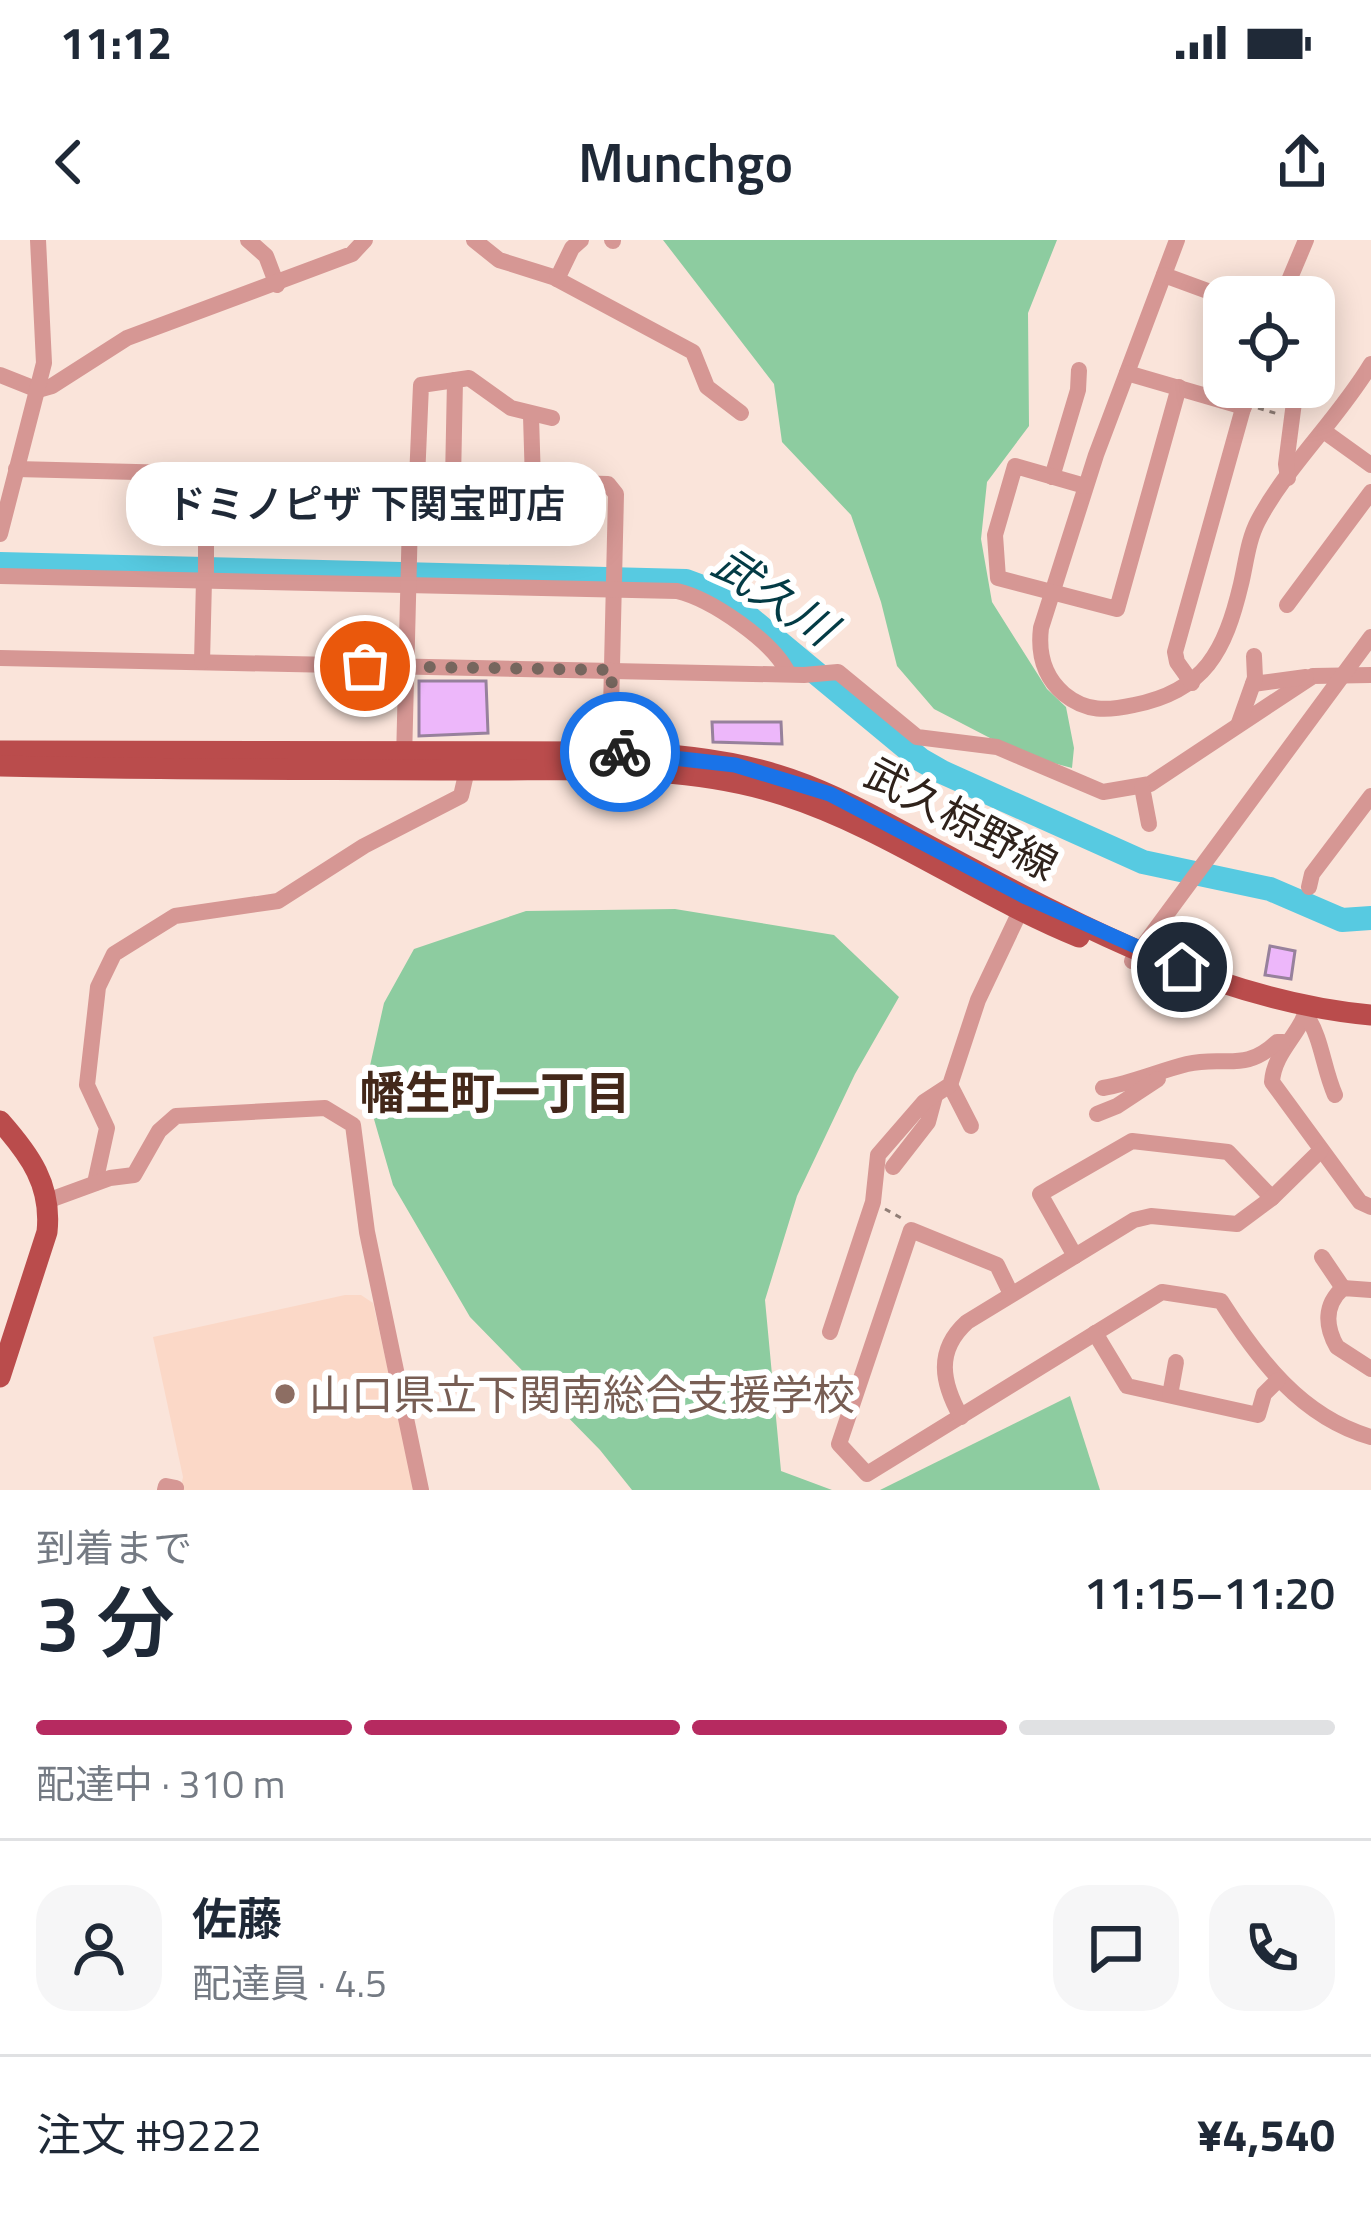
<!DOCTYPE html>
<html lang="ja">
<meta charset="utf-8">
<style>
:root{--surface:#fff;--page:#f6f6f7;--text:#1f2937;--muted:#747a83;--line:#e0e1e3;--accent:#b62a60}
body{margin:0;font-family:"Titillium Web","Noto Sans JP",sans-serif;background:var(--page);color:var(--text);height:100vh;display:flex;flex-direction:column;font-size:45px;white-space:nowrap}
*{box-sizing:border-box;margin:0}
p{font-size:39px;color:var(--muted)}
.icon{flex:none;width:66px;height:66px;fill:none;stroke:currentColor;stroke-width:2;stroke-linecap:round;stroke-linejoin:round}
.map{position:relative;height:1250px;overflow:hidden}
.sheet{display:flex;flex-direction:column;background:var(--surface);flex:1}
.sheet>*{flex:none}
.fabs{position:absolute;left:1203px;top:36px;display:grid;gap:24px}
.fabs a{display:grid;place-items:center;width:132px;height:132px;border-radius:24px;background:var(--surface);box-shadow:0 6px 30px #0003;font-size:60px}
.pin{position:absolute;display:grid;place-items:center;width:102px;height:102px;color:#fff;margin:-51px;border:6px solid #fff;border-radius:50%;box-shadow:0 3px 12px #0007}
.courier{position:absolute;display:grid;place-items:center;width:120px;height:120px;margin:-60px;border:9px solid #1a73e8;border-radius:50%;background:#fff;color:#222;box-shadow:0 3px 15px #0007}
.bubble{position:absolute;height:84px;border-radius:36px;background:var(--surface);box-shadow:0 6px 30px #0003;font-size:39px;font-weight:600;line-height:84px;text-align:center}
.summary em{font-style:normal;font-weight:600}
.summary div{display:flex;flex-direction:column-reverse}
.summary{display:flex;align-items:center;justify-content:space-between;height:204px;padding:0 36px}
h1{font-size:78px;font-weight:600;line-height:90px}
.bar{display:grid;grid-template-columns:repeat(4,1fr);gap:18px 12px;align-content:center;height:144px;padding:0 36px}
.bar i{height:15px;border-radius:9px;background:var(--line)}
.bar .current{background:var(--accent)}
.bar p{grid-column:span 4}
.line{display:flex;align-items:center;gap:30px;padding:0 36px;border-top:3px solid var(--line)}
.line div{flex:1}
.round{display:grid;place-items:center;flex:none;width:126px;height:126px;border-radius:36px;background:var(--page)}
.status{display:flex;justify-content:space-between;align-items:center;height:84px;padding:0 60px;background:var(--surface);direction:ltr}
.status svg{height:33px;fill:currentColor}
header{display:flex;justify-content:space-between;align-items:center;height:156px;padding:0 36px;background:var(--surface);font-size:54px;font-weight:600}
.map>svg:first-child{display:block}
.built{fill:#fbd8c7}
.green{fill:#8dcca0}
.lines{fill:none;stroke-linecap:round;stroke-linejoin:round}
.river{stroke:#57cae1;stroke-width:24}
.building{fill:#edb7fa;stroke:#97819c;stroke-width:3}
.path{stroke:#907e76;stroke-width:3;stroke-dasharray:6 6;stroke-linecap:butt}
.minor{stroke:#d69794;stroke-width:16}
.major{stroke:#ba4c4c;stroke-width:21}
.done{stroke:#76665e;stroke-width:12;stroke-dasharray:0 21.6}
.route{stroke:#1a73e8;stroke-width:15}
.education-dot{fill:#8d6e63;stroke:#fff;stroke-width:4.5}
.labels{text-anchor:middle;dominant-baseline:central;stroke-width:12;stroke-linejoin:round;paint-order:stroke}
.street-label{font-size:42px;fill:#2f221b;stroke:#fff}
.education-label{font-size:42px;fill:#785e54;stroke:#fff;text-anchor:start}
.water-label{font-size:45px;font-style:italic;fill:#033b45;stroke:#fff}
.neighbourhood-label{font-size:45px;font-weight:bold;fill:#43281a;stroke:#fff}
</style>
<div class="status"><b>11:12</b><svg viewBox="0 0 49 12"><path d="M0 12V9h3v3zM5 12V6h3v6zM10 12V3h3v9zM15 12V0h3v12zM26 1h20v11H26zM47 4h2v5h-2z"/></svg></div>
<header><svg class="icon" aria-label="back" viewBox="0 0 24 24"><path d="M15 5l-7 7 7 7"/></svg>Munchgo<svg class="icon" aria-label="share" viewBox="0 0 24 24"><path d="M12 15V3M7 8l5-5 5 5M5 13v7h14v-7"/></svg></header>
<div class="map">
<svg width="1371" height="1250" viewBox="0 0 1371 1250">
<rect width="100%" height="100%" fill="#fae4da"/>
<polygon class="built" points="345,1055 361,1055 373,1063 415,1250 180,1250 183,1237 153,1097"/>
<g class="green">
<polygon points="663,0 1057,0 1028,73 1029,186 987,242 981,299 992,362 1047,449 1066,467 1074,508 1072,528 1023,515 934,469 897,426 881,362 851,275 782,202 774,144"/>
<polygon points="675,669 834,695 899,757 855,834 797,956 765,1060 781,1231 832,1250 632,1250 600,1210 470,1077 393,945 365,848 384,763 414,709 526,671"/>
<polygon points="1070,1156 1100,1250 880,1250"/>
</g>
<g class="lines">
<polyline class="river" points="0,324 686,341 713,351 739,369 921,520 942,532 1143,622 1270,649 1342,680 1371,678"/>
</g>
<g class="building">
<polygon points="335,438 393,439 393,464 335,462"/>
<polygon points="419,441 486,441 488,493 419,496"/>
<polygon points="712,482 781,482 782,504 713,502"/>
<polygon points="1270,706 1295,711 1291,739 1265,735"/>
</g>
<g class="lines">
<g class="path">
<polyline points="1258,168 1278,174"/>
<polyline points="885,969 903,979"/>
</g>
<g class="minor">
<polyline points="248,0 266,16 277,45"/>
<polyline points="474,0 499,20 553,37 693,112 707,147 741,173"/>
<polyline points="612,0 613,1"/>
<path d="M1177,0L1096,215L1041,388C1038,413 1044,437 1064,454C1086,472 1107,471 1134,465C1205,451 1225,411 1241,344C1246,323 1248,300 1258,281C1287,226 1338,179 1371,124"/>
<polyline points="1164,35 1224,57"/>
<polyline points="557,39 572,8 581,0"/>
<polyline points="1282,57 1306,0"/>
<polyline points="1127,133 1244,167"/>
<polyline points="0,135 38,150 52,146 127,98 352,14 365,0"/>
<polyline points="531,176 533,242"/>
<polyline points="1325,192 1371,225"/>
<polyline points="16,229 608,244 616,254 610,512"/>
<polyline points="1052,237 1078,150 1079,130"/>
<polyline points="1288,238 1286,224 1296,147"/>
<polyline points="417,239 421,145 469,138 511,168 552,178"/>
<polyline points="453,240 455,140"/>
<polyline points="1085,246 1015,226 995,295 998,338 1117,369 1179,147"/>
<polyline points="0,294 44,123 38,0"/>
<path d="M0,336L677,351C711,359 773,401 788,433"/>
<polyline points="206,340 206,234"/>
<polyline points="1287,365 1371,252"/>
<polyline points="0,418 804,435 838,432 917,497 997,507 1103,552 1150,544 1313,436 1371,435"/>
<polyline points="202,422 204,340"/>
<polyline points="1192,443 1177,422 1175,412 1249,147"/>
<polyline points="1253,444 1306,437"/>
<polyline points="1239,483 1255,438 1254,416"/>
<polyline points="404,520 411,239"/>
<polyline points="1142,547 1149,584"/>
<polyline points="1309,647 1312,634 1371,556"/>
<polyline points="1132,721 1371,397"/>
<path d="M1308,765C1301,795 1274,811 1272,842L1360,962L1371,967"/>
<path d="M1306,775C1322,798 1323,828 1335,855"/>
<polyline points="950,845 971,886"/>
<path d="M1103,848C1132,843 1159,831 1187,824C1225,815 1244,833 1277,802H1283"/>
<polyline points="1097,874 1117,866 1158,839"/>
<polyline points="893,927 928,882 935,856"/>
<polyline points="95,943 107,888 87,845 98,747 114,714 175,676 278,661 364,606 461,556 467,530"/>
<polyline points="47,961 110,938 134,935 159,891 176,876 325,868 353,885 367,992 421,1250"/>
<polyline points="1075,1016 1040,954 1132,901 1228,912 1272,958"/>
<polyline points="1322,1017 1343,1048"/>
<path d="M1371,1050L1343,1048C1324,1065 1325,1086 1337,1107L1371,1129"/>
<path d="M1011,1054L997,1025L911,990L839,1204L867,1234L1162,1052L1221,1061C1258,1119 1301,1177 1371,1197"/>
<polyline points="830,1092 873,962 878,915 924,862 950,845 978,760 1025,661"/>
<polyline points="1095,1093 1127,1146 1258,1175 1264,1154 1278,1140"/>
<polyline points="1170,1155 1176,1122"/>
<path d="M961,1177C942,1143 935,1111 967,1082L1134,980L1151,976L1237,984L1272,958L1321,910"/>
<polyline points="165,1250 166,1246 176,1248"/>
</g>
<g class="major">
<path d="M0,511L610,512C671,513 733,519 790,539C848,559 900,591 954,619C1083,688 1224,762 1371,775"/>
<path d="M0,526C155,530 310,529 466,530C572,531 680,522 783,555C886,588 978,656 1079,697"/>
<path d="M0,881C30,915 52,945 47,992L0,1137"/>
</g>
</g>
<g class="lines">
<polyline class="done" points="365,426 612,430 610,512 620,512"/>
<polyline class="route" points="620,512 735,525 830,554 1026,657 1182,727"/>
</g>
<circle class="education-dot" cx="285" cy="1154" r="12"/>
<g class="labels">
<g class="street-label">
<text transform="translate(962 578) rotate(28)">武久椋野線</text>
</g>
<g class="education-label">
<text x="309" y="1154">山口県立下関南総合支援学校</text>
</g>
<g class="water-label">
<text transform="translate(775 355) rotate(34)">武久川</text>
</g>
<g class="neighbourhood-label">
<text x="495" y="852">幡生町一丁目</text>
</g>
</g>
</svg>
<div class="fabs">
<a><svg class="icon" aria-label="locate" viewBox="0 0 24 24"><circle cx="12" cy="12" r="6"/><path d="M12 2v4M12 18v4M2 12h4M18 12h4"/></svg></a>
</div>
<div class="pin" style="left:365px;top:426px;background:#ea580c"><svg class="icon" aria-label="bag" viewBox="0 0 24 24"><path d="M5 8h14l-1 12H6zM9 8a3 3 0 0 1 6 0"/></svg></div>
<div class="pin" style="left:1182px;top:727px;background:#1f2937"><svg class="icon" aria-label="home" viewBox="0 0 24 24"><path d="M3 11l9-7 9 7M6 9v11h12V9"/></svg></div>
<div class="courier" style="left:620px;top:512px"><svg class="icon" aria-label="bike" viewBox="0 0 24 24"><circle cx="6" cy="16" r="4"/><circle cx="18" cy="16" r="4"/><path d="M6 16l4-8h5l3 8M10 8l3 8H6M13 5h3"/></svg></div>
<div class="bubble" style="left:126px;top:222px;width:480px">ドミノピザ 下関宝町店</div>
</div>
<section class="sheet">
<div class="summary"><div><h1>3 分</h1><p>到着まで</p></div><em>11:15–11:20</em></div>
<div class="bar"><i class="current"></i><i class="current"></i><i class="current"></i><i></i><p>配達中 · 310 m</p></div>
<div class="line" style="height:216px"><a class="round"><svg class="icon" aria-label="person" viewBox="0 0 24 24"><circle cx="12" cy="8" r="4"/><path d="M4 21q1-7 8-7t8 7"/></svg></a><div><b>佐藤</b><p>配達員 · 4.5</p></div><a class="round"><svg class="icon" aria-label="chat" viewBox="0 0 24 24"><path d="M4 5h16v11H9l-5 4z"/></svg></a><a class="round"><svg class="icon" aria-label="phone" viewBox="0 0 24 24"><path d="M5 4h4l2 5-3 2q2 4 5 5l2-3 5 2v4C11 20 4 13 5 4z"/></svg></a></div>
<div class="line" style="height:156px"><div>注文 #9222</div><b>¥4,540</b></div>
</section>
